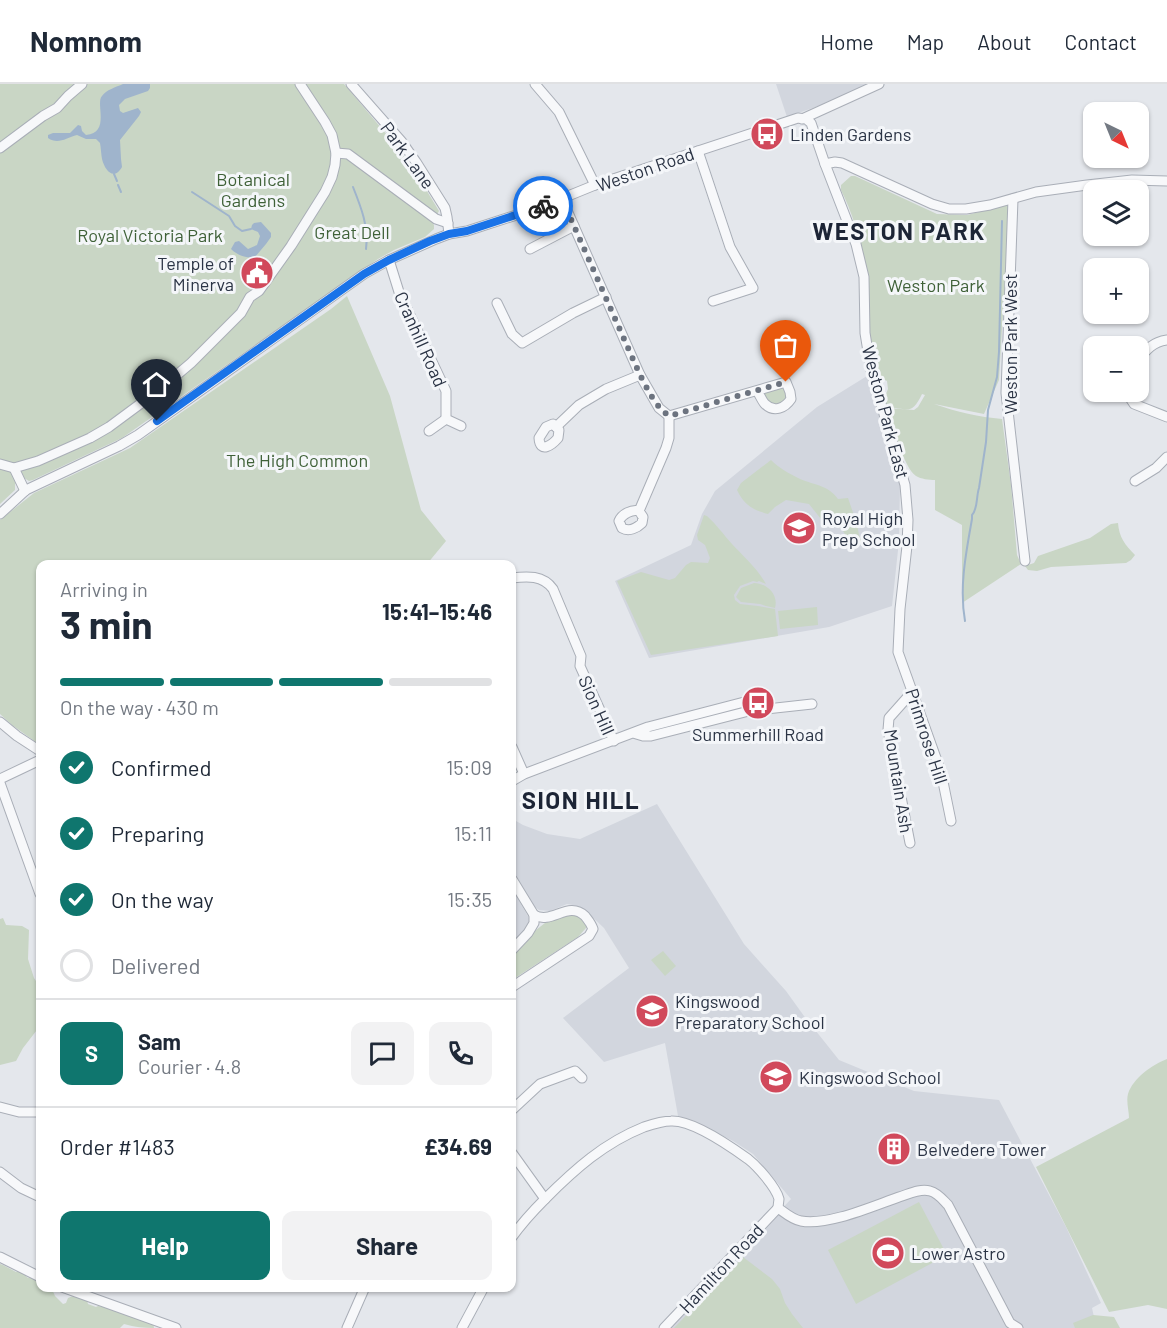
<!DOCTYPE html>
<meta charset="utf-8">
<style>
:root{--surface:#fff;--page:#f2f2f3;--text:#1f2937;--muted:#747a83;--line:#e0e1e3;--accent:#0f766e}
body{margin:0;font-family:Barlow,sans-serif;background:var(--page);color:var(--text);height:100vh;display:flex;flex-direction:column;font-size:22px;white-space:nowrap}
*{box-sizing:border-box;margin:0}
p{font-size:20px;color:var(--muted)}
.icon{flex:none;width:33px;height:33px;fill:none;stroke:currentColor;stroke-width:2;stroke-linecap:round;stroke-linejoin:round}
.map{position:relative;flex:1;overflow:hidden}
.drawer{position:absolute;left:36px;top:476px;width:480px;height:732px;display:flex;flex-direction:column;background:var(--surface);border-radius:12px;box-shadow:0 2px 4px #0004}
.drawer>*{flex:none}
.needle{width:39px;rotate:137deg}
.fabs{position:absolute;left:1083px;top:18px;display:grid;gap:12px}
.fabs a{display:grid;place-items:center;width:66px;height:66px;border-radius:12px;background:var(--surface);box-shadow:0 2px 4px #0004;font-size:30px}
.pin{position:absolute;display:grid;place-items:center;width:51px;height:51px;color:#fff;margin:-62px -26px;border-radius:50% 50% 50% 0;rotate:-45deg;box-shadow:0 0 6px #0007}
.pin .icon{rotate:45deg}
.courier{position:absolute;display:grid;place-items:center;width:60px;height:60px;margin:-30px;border:4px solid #1a73e8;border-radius:50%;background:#fff;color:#222;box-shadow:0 2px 8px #0007}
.summary em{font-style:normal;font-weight:700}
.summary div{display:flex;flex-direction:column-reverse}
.summary{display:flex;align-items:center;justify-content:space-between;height:102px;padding:0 24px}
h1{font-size:39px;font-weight:700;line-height:45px}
.bar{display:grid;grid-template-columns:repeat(4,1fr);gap:9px 6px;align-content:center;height:72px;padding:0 24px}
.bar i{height:8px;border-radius:4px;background:var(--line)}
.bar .active{background:var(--accent)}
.bar p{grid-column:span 4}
.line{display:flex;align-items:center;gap:15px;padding:0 24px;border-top:2px solid var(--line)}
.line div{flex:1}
.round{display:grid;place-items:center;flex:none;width:63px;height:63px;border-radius:12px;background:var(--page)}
ol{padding:0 24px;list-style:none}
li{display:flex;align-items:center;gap:18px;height:66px}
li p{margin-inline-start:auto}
li .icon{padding:6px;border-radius:50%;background:var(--accent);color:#fff;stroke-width:4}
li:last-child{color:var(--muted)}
li i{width:33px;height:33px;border:3px solid var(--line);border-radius:50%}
.action{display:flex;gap:12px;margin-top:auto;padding:12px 24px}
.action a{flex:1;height:69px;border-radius:12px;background:var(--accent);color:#fff;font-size:24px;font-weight:700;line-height:69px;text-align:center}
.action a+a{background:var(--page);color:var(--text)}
header{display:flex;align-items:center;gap:36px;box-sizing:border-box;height:84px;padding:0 30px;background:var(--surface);border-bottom:2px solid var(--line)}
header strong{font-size:28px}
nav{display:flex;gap:33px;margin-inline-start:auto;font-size:21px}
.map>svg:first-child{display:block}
.built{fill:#d2d6de}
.green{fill:#c9d6c5}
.water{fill:#9fb4cc}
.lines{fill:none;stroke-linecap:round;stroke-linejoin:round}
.stream{stroke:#9fb4cc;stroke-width:2}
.minor-casing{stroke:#a9aeb7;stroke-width:11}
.minor{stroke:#f7f8fa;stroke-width:9}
.done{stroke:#6c737f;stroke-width:6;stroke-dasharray:0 10.8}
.route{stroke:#1a73e8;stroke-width:8}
.labels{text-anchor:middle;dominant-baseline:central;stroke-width:6;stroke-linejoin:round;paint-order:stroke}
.poi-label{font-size:18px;fill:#2b3445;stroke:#f4f6f9;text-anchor:start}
.street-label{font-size:18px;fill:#2b3445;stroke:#f4f6f9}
.park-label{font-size:18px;fill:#3f6138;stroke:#f4f6f9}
.district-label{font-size:24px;font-weight:bold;letter-spacing:1.5px;fill:#1d2536;stroke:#f4f6f9}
</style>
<header>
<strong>Nomnom</strong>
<nav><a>Home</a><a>Map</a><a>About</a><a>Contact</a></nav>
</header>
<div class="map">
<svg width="1167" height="1244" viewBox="0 0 1167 1244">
<rect width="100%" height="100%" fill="#e4e7ec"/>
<g class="built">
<polygon points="776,0 868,0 824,20 787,33"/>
<polygon points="867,292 900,401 899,457 892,522 829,543 649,574 615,497 691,461 702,430 715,407 817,323"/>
<polygon points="657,720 744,860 786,907 804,932 839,976 914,1007 999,1016 1066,1143 1101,1219 1092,1224 1094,1233 1094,1244 670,1244 791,1115 753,1070 733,1057 694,1037 678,1032 665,959 604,978 563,934 629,884 604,844 587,828 580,823 573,821 567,820 550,827 539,826 535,823 512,785 512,740 516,737 523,741 547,750 580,755"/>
<polygon points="512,805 529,834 529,841 512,860"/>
</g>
<g class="green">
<polygon points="0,0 344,0 393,58 413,84 439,127 432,138 434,141 434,145 425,153 394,166 378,175 122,354 33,396 29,397 24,394 15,400 15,406 0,420"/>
<path d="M851,92H855L937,130L967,131L1011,120L1009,128L999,296L984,330L934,320C957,328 979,333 1002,335L1011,401L1017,471L1021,480L962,519V441L935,426V396C929,396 921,395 916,392C904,384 892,340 887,324L914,326L918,323L925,311L922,310C912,331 909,325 887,323L884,315L888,305L887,297C884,296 881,294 879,292C865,279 870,212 866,191C861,160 855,134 841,106V101Z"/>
<polygon points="347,212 390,312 421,426 446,457 427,480 40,480 40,661 12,641 0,630 0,436 34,409 130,364 331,225"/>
<polygon points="784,301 788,314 780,322 767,319 761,308"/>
<path d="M771,376C779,384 790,390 800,395C814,401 828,401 838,415L848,414L857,440L859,451L862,458L852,464C843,448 845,441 825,440L809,420L786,416L775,423L768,430C753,426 744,421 737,406L741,399Z"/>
<path d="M704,431L707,432C717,441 723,450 732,460C744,473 757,484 766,500L759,497L757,498L753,497L740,502L734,511L735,516L740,520L758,522L775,525L778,552L651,571L617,497L641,488L669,496L675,494L686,481L691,478L708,479L710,474L705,461L698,456L697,451Z"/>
<path d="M1118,439C1119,453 1125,461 1135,471L1131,476L1126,479L1051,483L1037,487L1028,486L1025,482L1034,479L1038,472L1090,454L1111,440Z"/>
<path d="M754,499C766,499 779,510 775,524L766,522L760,520L741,518L736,513L741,504Z"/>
<polygon points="817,523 818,541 780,545 778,527"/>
<polygon points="564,830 579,830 587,841 586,844 578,853 512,896 512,870 536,846 545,839"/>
<polygon points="3,834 6,841 22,842 29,846 28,875 34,894 40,903 40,942 23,964 16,977 0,981 0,835"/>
<polygon points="663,867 676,882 665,892 651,876"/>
<path d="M1167,975V1225L1148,1221L1109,1228L1036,1083L1129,1034C1129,1027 1126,1017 1128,1010C1133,994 1152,981 1167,975Z"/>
<polygon points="919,1118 947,1171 856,1220 828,1166"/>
<polygon points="743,1173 772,1195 780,1205 785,1219 792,1230 803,1244 674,1244"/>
<path d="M0,1180L3,1181L16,1188L18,1187L25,1189L26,1192L28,1194L31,1192L40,1194V1203H51L55,1212L63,1220L66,1219L68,1214L73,1212L87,1216L88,1220L96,1223L98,1222L113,1224L153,1238L154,1244C144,1244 135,1243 124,1240L120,1244H0Z"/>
<polygon points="1093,1231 1114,1233 1120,1244 1075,1244 1073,1239"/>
</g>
<g class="water">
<path d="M123,0H150V4L148,7L125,15L119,21L120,27L123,29L138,24L141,28L139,32L120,56L121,75L122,83C114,97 105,87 102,75C101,70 101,64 100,59L96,55H86L77,51C66,54 58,61 48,54V51L53,49H70L78,41L81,42L82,47L86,51C111,49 95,19 102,12C106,6 116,3 123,0Z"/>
<path d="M261,138L271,149V153L266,160L255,173C247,175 237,171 231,165L235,158L239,157L248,165L257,161L260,152L258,148L251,145L252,141L254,139Z"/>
</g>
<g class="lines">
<g class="stream">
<polyline points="114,90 117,97"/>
<polyline points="118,101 121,108"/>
<path d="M353,103C361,123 369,143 366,165"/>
<polyline points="192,108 229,132 235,142 242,147 251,145"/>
<polyline points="252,179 252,174"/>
<path d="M965,537C959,503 966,469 972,435V431C978,425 976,413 979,404L986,358L988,326L997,293L999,268L1002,137"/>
</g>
<defs>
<g id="minor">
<polyline points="351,0 402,58 416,78 445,124 447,133 449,150"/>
<polyline points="535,0 559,28 595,101"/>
<polyline points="802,35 879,0"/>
<polyline points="0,64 43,32 57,24 68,12 82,0"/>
<polyline points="698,67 730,163 753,204 713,217"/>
<polyline points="336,69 348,70 436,135 448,139"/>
<polyline points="825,80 835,78 842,79 932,120 949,125 966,125 990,121 1036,108 1087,101 1132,96 1167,97"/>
<path d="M562,115L640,291L659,324L669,332L786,298L790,308L791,315C785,324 774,329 765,320C762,317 760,311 757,307"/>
<polyline points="1013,115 1006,309 1025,477"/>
<polyline points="530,165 574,142"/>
<polyline points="389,176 399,208 446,307 446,335 461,342"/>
<polyline points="497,219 512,250 522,259 573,229 606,213"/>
<path d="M1138,276C1147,265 1153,258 1167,256"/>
<polyline points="1126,308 1134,320 1167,333"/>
<path d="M553,340L559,346L558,354C552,361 540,370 539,354L546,343Z"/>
<polyline points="556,343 579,321 606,305 640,291"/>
<polyline points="429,347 446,335"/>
<polyline points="0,380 14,384 38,377 90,354 109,343 159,306 191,279 241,229 250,213 259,207 291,162 325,108 332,93 335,81 336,69 332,51 325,38 300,0"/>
<polyline points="14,384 25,407"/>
<polyline points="1135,397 1156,384 1167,373"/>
<path d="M639,427C632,425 622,430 619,437L622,444C629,448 637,444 642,439L643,433L639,427L666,364L669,354V332"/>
<polyline points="0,430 26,406 119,362 138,351 364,190 389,176 436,155 449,150 467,147 541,123 595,101 798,34 806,35 811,39 825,80 856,160 864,193 865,249 871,286 905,401 908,436 907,462 900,525 898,568 941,688 951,737"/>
<path d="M512,494C527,492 543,491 553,505L581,572L580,582L614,657"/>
<polyline points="749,627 812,620"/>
<polyline points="0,638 17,652 40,667"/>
<polyline points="512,663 524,690"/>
<polyline points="0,695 40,676"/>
<polyline points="512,697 524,690 648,643 748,617 753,620 751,625 749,627 651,652 643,652 633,649"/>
<polyline points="0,699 40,810"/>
<polyline points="910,759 888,646 889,634 913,607"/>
<polyline points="512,795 534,831 534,839 528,849 512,866"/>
<path d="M512,903L589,852L593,845C591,839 588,836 585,832C568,816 552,841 534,831"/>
<polyline points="0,1023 19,1028 40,1028"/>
<polyline points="512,1026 540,1000 575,987 582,994"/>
<polyline points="512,1069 545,1115"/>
<polyline points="0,1088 21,1104 40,1113"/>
<path d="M778,1124C785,1129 793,1136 801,1137C828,1142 873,1122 899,1113C909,1110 920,1104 930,1107C938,1109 943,1116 948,1121L1010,1239L1018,1244"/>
<path d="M512,1153C522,1139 533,1127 545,1115C575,1085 604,1059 644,1043C653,1040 662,1037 671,1037C693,1036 730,1062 748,1075C757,1082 776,1103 779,1115C779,1116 778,1122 778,1124"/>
<polyline points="0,1173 40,1193"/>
<polyline points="62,1203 176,1244"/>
<polyline points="347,1244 365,1203"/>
<polyline points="462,1244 484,1203"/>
<polyline points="664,1244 778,1124"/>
</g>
</defs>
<use href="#minor" class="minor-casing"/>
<use href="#minor" class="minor"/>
</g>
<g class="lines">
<path class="done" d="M543,122L562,115L640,291C648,306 655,322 669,332L786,298"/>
<polyline class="route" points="157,337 364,190 389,176 430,157 449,150 467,147 543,122"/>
</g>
<defs>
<symbol id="bus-disc" viewBox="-11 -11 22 22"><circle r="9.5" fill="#d1495b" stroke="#f4f6f9"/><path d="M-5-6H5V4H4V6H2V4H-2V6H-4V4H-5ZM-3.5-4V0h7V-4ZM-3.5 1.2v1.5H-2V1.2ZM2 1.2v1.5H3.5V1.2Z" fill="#fff"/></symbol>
<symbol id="civic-disc" viewBox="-11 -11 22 22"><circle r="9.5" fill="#d1495b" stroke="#f4f6f9"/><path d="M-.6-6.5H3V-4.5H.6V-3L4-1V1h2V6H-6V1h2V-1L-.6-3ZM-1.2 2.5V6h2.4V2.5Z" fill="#fff"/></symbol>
<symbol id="school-disc" viewBox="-11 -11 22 22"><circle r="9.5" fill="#d1495b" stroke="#f4f6f9"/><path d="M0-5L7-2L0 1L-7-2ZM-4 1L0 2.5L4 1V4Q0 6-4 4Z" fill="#fff"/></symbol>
<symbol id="building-disc" viewBox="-11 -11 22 22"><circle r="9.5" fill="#d1495b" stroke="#f4f6f9"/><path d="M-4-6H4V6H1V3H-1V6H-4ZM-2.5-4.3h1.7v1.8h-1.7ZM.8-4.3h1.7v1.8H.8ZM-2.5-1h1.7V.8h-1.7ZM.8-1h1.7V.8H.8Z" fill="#fff"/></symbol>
<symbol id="stadium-disc" viewBox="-11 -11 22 22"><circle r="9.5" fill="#d1495b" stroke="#f4f6f9"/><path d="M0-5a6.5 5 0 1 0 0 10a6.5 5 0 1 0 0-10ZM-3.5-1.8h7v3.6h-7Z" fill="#fff"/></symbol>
</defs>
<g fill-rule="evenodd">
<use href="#bus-disc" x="748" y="31" width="38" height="38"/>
<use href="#civic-disc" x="238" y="170" width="38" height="38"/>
<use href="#school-disc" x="780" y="425" width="38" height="38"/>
<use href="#bus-disc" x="739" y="600" width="38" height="38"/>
<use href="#school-disc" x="633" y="908" width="38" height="38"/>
<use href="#school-disc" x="757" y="974" width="38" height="38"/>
<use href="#building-disc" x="875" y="1046" width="38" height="38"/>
<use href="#stadium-disc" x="869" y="1150" width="38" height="38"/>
</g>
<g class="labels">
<g class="poi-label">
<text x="790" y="50">Linden Gardens</text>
<text x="234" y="179" text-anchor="end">Temple of<tspan x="234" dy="21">Minerva</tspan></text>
<text x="822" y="434">Royal High<tspan x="822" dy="21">Prep School</tspan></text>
<text x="758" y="650" text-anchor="middle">Summerhill Road</text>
<text x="675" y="917">Kingswood<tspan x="675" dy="21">Preparatory School</tspan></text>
<text x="799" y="993">Kingswood School</text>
<text x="917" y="1065">Belvedere Tower</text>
<text x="911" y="1169">Lower Astro</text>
</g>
<g class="street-label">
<text transform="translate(408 71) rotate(54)">Park Lane</text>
<text transform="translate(645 85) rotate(-19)">Weston Road</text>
<text transform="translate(421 255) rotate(66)">Cranhill Road</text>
<text transform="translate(1010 260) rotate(-90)">Weston Park West</text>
<text transform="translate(886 328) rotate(75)">Weston Park East</text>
<text transform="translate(597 621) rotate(66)">Sion Hill</text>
<text transform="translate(927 652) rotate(72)">Primrose Hill</text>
<text transform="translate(899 697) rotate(81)">Mountain Ash</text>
<text transform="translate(721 1184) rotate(-47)">Hamilton Road</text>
</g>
<g class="park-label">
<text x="253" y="95">Botanical<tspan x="253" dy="21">Gardens</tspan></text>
<text x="352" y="148">Great Dell</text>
<text x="150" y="151">Royal Victoria Park</text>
<text x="936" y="201">Weston Park</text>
<text x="297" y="376">The High Common</text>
</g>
<g class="district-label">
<text x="899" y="146">WESTON PARK</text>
<text x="581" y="715">SION HILL</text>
</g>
</g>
</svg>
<div class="fabs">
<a><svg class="needle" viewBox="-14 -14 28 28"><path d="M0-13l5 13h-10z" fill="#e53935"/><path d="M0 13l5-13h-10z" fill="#747a83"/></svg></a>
<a><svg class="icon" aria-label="layers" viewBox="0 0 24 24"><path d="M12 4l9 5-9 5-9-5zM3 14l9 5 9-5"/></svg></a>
<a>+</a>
<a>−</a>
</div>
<div class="pin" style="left:786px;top:298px;background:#ea580c"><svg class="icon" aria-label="bag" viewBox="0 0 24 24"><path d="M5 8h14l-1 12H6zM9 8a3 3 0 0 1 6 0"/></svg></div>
<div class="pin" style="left:157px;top:337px;background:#1f2937"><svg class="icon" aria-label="home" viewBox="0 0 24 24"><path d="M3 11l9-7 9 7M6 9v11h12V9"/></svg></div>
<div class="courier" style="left:543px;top:122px"><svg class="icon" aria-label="bike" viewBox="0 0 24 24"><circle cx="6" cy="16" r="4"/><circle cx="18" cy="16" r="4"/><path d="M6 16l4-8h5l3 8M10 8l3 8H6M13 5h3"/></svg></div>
<section class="drawer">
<div class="summary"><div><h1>3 min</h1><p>Arriving in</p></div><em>15:41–15:46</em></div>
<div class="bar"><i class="active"></i><i class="active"></i><i class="active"></i><i></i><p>On the way · 430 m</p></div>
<ol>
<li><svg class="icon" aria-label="check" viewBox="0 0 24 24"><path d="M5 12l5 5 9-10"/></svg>Confirmed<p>15:09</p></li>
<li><svg class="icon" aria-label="check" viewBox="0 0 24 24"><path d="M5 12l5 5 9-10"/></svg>Preparing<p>15:11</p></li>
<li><svg class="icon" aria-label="check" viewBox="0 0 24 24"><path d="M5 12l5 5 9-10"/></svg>On the way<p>15:35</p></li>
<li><i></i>Delivered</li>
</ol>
<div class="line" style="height:108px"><b class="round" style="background:var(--accent);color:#fff">S</b><div><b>Sam</b><p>Courier · 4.8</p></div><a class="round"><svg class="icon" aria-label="chat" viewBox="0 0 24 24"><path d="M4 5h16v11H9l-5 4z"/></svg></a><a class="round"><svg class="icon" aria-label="phone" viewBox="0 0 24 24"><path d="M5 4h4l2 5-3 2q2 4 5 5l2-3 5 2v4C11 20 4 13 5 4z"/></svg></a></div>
<div class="line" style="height:78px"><div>Order #1483</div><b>£34.69</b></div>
<div class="action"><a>Help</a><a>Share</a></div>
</section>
</div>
